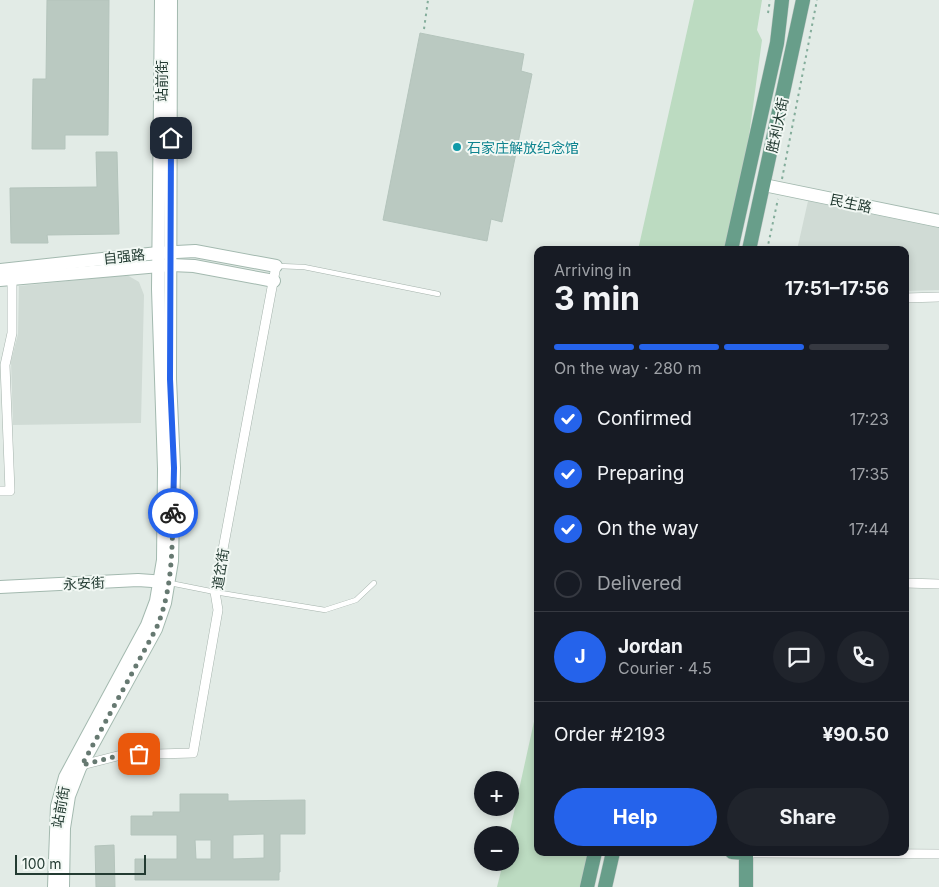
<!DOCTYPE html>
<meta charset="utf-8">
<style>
:root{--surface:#171b24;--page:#20242c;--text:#f1f3f6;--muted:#9ea1a6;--line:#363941;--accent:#2563eb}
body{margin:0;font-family:Inter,"Noto Sans SC",sans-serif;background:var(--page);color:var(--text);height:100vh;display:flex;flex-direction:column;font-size:19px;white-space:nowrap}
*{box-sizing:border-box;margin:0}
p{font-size:16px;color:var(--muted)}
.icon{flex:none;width:28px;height:28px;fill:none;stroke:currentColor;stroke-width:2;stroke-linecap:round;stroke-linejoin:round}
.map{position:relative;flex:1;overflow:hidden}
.panel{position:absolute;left:534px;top:246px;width:375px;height:610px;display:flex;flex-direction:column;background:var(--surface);border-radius:10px;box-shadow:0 2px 8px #0003}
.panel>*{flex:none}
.tools{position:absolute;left:474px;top:771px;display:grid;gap:10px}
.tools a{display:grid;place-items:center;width:45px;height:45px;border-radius:50%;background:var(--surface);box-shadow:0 2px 8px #0003;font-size:25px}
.scale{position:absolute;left:15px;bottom:12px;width:131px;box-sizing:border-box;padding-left:5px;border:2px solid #233b32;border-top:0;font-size:14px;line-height:18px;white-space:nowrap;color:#233b32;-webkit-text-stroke:4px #f2f8f4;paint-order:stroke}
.pin{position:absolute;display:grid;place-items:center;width:42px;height:42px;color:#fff;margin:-21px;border-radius:10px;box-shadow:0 2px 8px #0006}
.courier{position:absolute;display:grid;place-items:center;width:50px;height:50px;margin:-25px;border:4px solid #2563eb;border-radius:50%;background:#fff;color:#222;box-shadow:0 1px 6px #0007}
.head em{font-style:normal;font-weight:700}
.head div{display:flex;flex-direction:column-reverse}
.head{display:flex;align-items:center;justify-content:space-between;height:85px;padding:0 20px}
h1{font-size:32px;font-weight:700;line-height:38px}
.bar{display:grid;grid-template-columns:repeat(4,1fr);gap:8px 5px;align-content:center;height:60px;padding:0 20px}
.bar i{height:6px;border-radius:4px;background:var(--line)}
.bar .current{background:var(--accent)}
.bar p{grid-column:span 4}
.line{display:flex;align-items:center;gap:12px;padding:0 20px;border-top:1px solid var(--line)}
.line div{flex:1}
.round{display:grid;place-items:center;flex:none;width:52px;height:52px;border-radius:26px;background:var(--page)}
ol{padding:0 20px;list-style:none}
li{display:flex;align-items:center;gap:15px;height:55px}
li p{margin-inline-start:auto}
li .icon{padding:5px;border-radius:50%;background:var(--accent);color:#fff;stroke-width:4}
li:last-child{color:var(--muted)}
li i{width:28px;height:28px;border:2px solid var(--line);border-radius:50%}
.primary-button{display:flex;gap:10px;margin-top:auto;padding:10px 20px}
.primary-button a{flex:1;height:58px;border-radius:30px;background:var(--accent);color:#fff;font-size:20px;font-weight:700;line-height:58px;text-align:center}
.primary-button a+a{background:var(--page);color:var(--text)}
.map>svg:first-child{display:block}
.built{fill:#d0dbd5}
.green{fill:#bcdbc1}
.building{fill:#bac9c1;stroke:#b4c4bc;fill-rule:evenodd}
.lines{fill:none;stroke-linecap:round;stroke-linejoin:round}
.lane-casing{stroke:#a5b3ac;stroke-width:5.5}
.street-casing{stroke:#a5b3ac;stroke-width:10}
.secondary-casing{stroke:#a3b9af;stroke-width:14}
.primary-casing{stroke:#c1c8c6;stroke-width:15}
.path{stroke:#84ad9b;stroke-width:2;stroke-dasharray:2.5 4;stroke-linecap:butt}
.lane{stroke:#fff;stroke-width:4.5}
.street{stroke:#fff;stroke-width:9}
.secondary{stroke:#fff;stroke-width:12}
.primary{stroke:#689e8a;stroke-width:14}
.done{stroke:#667971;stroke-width:5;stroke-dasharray:0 9}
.route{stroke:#2563eb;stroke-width:6}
.culture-dot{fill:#0f9aa8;stroke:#f2f8f4;stroke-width:2}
.labels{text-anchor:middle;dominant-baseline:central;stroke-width:4;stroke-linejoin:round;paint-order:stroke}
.street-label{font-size:14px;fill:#233b32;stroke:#f2f8f4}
.culture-label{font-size:14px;fill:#0d838f;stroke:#f2f8f4;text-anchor:start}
</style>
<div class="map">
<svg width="939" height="887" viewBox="0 0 939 887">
<rect width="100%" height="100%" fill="#e2ebe6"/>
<g class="built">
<polygon points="808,201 939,228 939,290 905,291 905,250 797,250"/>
<polygon points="127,275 139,282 144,295 141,423 13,425 11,361 18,334 19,286"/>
</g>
<g class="green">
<polygon points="694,0 762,0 757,30 762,40 746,158 725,250 638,250"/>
<polygon points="537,708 538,852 589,853 582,887 497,887 503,863 510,862 509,835"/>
</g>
<g class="building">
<polygon points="47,0 109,0 108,135 65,135 65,149 32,149 33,79 46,79"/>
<polygon points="420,33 524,54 521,71 532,74 502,222 491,219 487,241 383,220"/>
<polygon points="96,152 117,152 119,234 47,235 48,243 11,243 10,188 97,187"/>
<path d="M180,794H228V801L305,800V834H280V872H279V880H135V859H177V835H131V816H153V812H180ZM264,834V858L233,859V835ZM195,840H211V859H196Z"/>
<polygon points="114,845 115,887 96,887 95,846"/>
</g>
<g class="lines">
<defs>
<g id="lane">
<polyline points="278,266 304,267 438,294"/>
<polyline points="170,583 215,592 325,610 356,600 374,583"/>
</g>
<g id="street">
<polyline points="905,298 939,297"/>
<polyline points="0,491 10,491 5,365 12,333 12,279"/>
<polyline points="905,583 939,584"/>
<polyline points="80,764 82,765 121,755 193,753 218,610 215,592 276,266"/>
<polyline points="746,853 939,854"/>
</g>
<g id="secondary">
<polyline points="764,185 939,221"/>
<polyline points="0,270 158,253 195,251 276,266"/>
<polyline points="0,280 171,265 194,266 274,281"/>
<polyline points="0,587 138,580 166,582"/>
<polyline points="54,887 57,806 65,777 147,625 156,601 163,560 164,469 158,289 161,0"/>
<polyline points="63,887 64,828 69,796 80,768 156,629 165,603 172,561 174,468 170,379 171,0"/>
</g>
<g id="primary">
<polyline points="731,250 777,43 782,0"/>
<polyline points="749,250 803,0"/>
<polyline points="732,852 746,853 746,887"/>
<polyline points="587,887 595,852"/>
<polyline points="605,887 613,852"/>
</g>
</defs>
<use href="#lane" class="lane-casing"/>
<use href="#street" class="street-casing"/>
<use href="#secondary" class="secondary-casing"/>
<use href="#primary" class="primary-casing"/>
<g class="path">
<polyline points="768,13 770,0"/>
<polyline points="424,29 428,0"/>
<polyline points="782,179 817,0"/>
<polyline points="767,250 778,199"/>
</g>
<use href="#lane" class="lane"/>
<use href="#street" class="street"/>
<use href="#secondary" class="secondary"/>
<use href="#primary" class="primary"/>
</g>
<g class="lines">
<path class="done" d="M139,754L121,755L82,765L156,629C172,592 172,553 173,513"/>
<polyline class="route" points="171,138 170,379 174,468 173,513"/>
</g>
<circle class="culture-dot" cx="457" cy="147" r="5"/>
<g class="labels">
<g class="street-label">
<text transform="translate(161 81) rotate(-90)">站前街</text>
<text transform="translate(777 125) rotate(-78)">胜利大街</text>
<text transform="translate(851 203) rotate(12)">民生路</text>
<text transform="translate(124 256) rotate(-6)">自强路</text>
<text transform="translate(220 569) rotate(-81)">道岔街</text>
<text transform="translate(84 583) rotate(-3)">永安街</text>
<text transform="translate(60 807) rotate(-80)">站前街</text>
</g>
<g class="culture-label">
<text x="467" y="147">石家庄解放纪念馆</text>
</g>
</g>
</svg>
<div class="tools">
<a>+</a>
<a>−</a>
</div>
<div class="scale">100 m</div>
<div class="pin" style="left:139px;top:754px;background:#ea580c"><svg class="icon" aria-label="bag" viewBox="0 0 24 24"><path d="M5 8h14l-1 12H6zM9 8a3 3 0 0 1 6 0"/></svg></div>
<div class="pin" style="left:171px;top:138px;background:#1f2937"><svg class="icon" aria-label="home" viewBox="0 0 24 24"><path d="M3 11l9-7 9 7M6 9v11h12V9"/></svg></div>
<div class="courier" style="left:173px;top:513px"><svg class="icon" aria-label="bike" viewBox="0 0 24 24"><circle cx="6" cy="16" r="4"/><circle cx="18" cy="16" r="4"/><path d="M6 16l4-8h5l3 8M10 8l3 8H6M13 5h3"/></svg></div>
<section class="panel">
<div class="head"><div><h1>3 min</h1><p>Arriving in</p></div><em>17:51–17:56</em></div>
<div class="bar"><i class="current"></i><i class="current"></i><i class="current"></i><i></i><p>On the way · 280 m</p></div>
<ol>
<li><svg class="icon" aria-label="check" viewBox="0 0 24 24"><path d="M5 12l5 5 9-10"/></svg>Confirmed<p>17:23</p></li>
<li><svg class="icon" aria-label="check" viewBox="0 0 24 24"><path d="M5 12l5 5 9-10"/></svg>Preparing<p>17:35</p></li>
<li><svg class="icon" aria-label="check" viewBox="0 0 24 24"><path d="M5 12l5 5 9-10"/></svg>On the way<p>17:44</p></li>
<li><i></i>Delivered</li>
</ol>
<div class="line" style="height:90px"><b class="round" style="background:var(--accent);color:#fff">J</b><div><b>Jordan</b><p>Courier · 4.5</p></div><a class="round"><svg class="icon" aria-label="chat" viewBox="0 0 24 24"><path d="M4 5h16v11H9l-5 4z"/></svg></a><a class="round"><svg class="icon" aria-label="phone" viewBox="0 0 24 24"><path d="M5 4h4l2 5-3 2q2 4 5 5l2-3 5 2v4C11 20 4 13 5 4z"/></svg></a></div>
<div class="line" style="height:65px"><div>Order #2193</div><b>¥90.50</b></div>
<div class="primary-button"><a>Help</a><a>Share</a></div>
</section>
</div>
